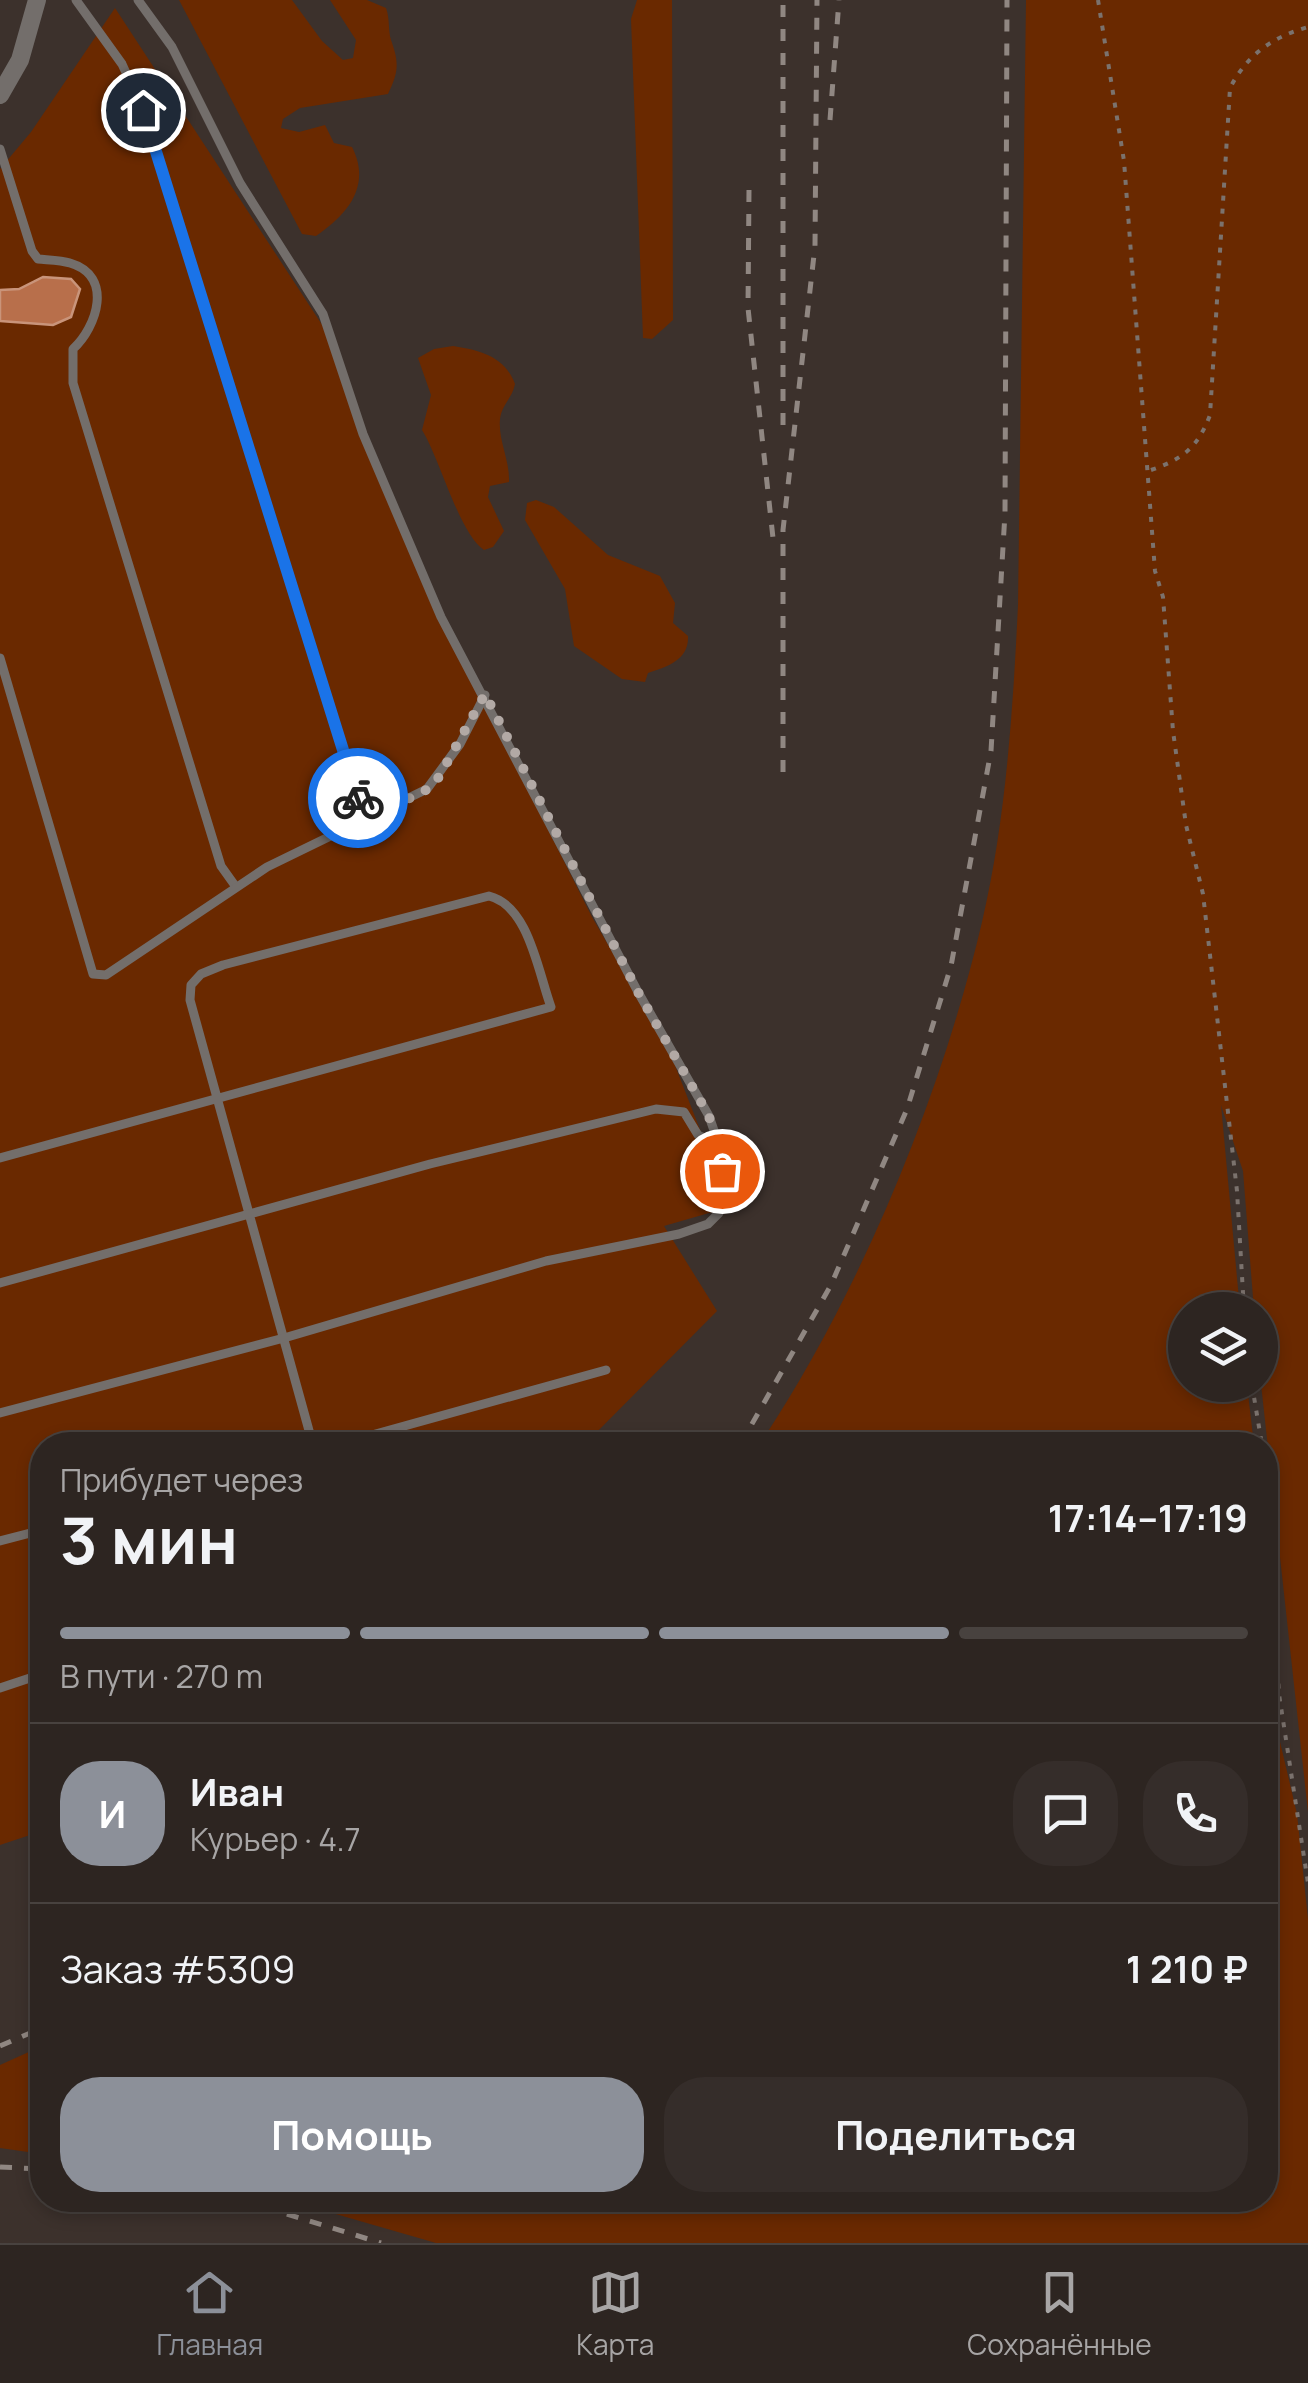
<!DOCTYPE html>
<html lang="ru">
<meta charset="utf-8">
<style>
:root{--surface:#2d2521;--page:#352d2a;--text:#f1f3f6;--muted:#a7a5a5;--line:#48423f;--accent:#8c9099}
body{margin:0;font-family:Manrope,sans-serif;background:var(--page);color:var(--text);height:100vh;display:flex;flex-direction:column;font-size:38px;white-space:nowrap}
*{box-sizing:border-box;margin:0}
p{font-size:32px;color:var(--muted)}
.icon{flex:none;width:55px;height:55px;fill:none;stroke:currentColor;stroke-width:2;stroke-linecap:round;stroke-linejoin:round}
.map{position:relative;flex:1;overflow:hidden}
.sheet{position:absolute;left:30px;top:1432px;width:1248px;height:780px;display:flex;flex-direction:column;background:var(--surface);border-radius:40px;box-shadow:0 5px 15px #0003,0 0 0 2px var(--line)}
.sheet>*{flex:none}
.controls{position:absolute;left:1168px;top:1292px;display:grid;gap:20px}
.controls a{display:grid;place-items:center;width:110px;height:110px;border-radius:50%;background:var(--surface);box-shadow:0 5px 15px #0003,0 0 0 2px var(--line);font-size:50px}
.pin{position:absolute;display:grid;place-items:center;width:85px;height:85px;color:#fff;margin:-42px;border:5px solid #fff;border-radius:50%;box-shadow:0 2px 10px #0007}
.courier{position:absolute;display:grid;place-items:center;width:100px;height:100px;margin:-50px;border:8px solid #1a73e8;border-radius:50%;background:#fff;color:#222;box-shadow:0 2px 12px #0007}
.overview em{font-style:normal;font-weight:700}
.overview div{display:flex;flex-direction:column-reverse}
.overview{display:flex;align-items:center;justify-content:space-between;height:170px;padding:0 30px}
h1{font-size:65px;font-weight:700;line-height:75px}
.bar{display:grid;grid-template-columns:repeat(4,1fr);gap:15px 10px;align-content:center;height:120px;padding:0 30px}
.bar i{height:12px;border-radius:8px;background:var(--line)}
.bar .on{background:var(--accent)}
.bar p{grid-column:span 4}
.line{display:flex;align-items:center;gap:25px;padding:0 30px;border-top:2px solid var(--line)}
.line div{flex:1}
.round{display:grid;place-items:center;flex:none;width:105px;height:105px;border-radius:40px;background:var(--page)}
.button{display:flex;gap:20px;margin-top:auto;padding:20px 30px}
.button a{flex:1;height:115px;border-radius:40px;background:var(--accent);color:#fff;font-size:40px;font-weight:700;line-height:115px;text-align:center}
.button a+a{background:var(--page);color:var(--text)}
.tabs{display:flex;justify-content:space-around;align-items:center;height:140px;border-top:2px solid var(--line);background:var(--surface);font-size:28px;color:var(--muted)}
.tabs a{display:grid;justify-items:center;gap:5px}
.tabs .on{color:var(--accent)}
.map>svg:first-child{display:block}
.green{fill:#6a2900}
.water{fill:#b86f4b;stroke:#c9947a;stroke-width:2.5}
.lines{fill:none;stroke-linecap:round;stroke-linejoin:round}
.path{stroke:#7b726d;stroke-width:4;stroke-dasharray:5 8;stroke-linecap:butt}
.service{stroke:#736e6b;stroke-width:9}
.minor{stroke:#736e6b;stroke-width:18}
.rail{stroke:#908782;stroke-width:5;stroke-dasharray:12 12;stroke-linecap:butt}
.done{stroke:#b2a9a5;stroke-width:10;stroke-dasharray:0 18}
.route{stroke:#1a73e8;stroke-width:12}
</style>
<div class="map">
<svg width="1308" height="2243" viewBox="0 0 1308 2243">
<rect width="100%" height="100%" fill="#3c312c"/>
<g class="green">
<path d="M179,0H292L322,41L343,60L353,58L356,40L330,0H367L386,8C390,19 388,30 391,40C399,62 399,72 388,94L300,108L283,119L281,128L299,132L325,125L334,143L352,147C372,186 347,215 316,236L302,234Z"/>
<polygon points="637,0 672,0 673,320 652,339 643,338 631,19"/>
<path d="M1026,0H1308V1812L1260,1375V1310H1254L1243,1171L1221,1105L1240,1310H1185V1385H1247L1254,1445H759C859,1296 941,1097 982,922C1006,819 1013,710 1018,605Z"/>
<polygon points="115,8 332,340 361,436 480,694 592,917 669,1050 722,1186 716,1211 664,1226 717,1311 584,1445 42,1445 42,1831 0,1845 0,169 31,132"/>
<path d="M453,346C479,350 505,356 515,384C512,399 502,404 500,419C498,441 510,460 509,482L490,486L488,497L504,531L493,547L484,550C459,533 440,459 422,430L431,395L418,358L434,349Z"/>
<path d="M536,500L554,507L608,555L660,576L675,603L673,623L688,636C689,660 668,666 648,673L645,682L622,679L574,646L565,589L525,520L527,503Z"/>
<polygon points="1265,1591 1273,1712 1297,1814 1308,1919 1308,2243 436,2243 287,2200 1265,2200"/>
<polygon points="42,2046 42,2154 0,2148 0,2065"/>
</g>
<polygon class="water" points="43,277 71,279 80,289 71,317 53,325 0,321 0,290 19,289"/>
<g class="lines">
<g class="path">
<polyline points="1098,0 1124,161 1155,571 1163,597 1173,731 1186,825 1203,894 1237,1191 1244,1310"/>
<path d="M1151,470C1183,459 1198,447 1210,415L1230,88C1247,55 1272,37 1308,27"/>
<polyline points="1252,1385 1262,1445"/>
<polyline points="1265,1463 1279,1694 1308,1883"/>
</g>
<g class="service">
<polyline points="76,0 122,64 143,110 365,821"/>
<path d="M0,149L32,251L38,259C48,260 61,260 70,263C114,276 97,327 73,349V383L221,866L236,887"/>
<polyline points="0,658 93,974 106,975 267,867 427,789 460,744 485,695"/>
<path d="M0,1158L551,1007C538,972 529,906 489,896L223,965L201,974L191,985L190,1000L313,1445"/>
<polyline points="0,1283 430,1164 656,1109 684,1112 698,1135 718,1144"/>
<polyline points="0,1413 284,1338 546,1261 679,1234 708,1224 719,1213 723,1192 719,1145 709,1116 638,992 441,617 363,434 323,314 240,183 172,47 138,0"/>
<polyline points="336,1445 606,1370"/>
<polyline points="0,1541 42,1530"/>
<polyline points="0,1688 42,1674"/>
</g>
<polyline class="minor" points="0,95 20,60 37,0"/>
<g class="rail">
<polyline points="830,120 839,0"/>
<polyline points="749,190 748,308 773,538"/>
<polyline points="783,425 783,0"/>
<polyline points="783,772 783,530 815,246 817,0"/>
<polyline points="740,1445 831,1285 907,1109 951,966 991,751 1005,513 1007,0"/>
<polyline points="0,2046 42,2028"/>
<polyline points="0,2167 42,2169"/>
<polyline points="241,2200 381,2243"/>
</g>
</g>
<g class="lines">
<polyline class="done" points="358,798 366,820 428,789 439,777 485,694 638,992 709,1116 722,1171"/>
<polyline class="route" points="143,110 358,798"/>
</g>
</svg>
<div class="controls">
<a><svg class="icon" aria-label="layers" viewBox="0 0 24 24"><path d="M12 4l9 5-9 5-9-5zM3 14l9 5 9-5"/></svg></a>
</div>
<div class="pin" style="left:722px;top:1171px;background:#ea580c"><svg class="icon" aria-label="bag" viewBox="0 0 24 24"><path d="M5 8h14l-1 12H6zM9 8a3 3 0 0 1 6 0"/></svg></div>
<div class="pin" style="left:143px;top:110px;background:#1f2937"><svg class="icon" aria-label="home" viewBox="0 0 24 24"><path d="M3 11l9-7 9 7M6 9v11h12V9"/></svg></div>
<div class="courier" style="left:358px;top:798px"><svg class="icon" aria-label="bike" viewBox="0 0 24 24"><circle cx="6" cy="16" r="4"/><circle cx="18" cy="16" r="4"/><path d="M6 16l4-8h5l3 8M10 8l3 8H6M13 5h3"/></svg></div>
<section class="sheet">
<div class="overview"><div><h1>3 мин</h1><p>Прибудет через</p></div><em>17:14–17:19</em></div>
<div class="bar"><i class="on"></i><i class="on"></i><i class="on"></i><i></i><p>В пути · 270 m</p></div>
<div class="line" style="height:180px"><b class="round" style="background:var(--accent);color:#fff">И</b><div><b>Иван</b><p>Курьер · 4.7</p></div><a class="round"><svg class="icon" aria-label="chat" viewBox="0 0 24 24"><path d="M4 5h16v11H9l-5 4z"/></svg></a><a class="round"><svg class="icon" aria-label="phone" viewBox="0 0 24 24"><path d="M5 4h4l2 5-3 2q2 4 5 5l2-3 5 2v4C11 20 4 13 5 4z"/></svg></a></div>
<div class="line" style="height:130px"><div>Заказ #5309</div><b>1 210 ₽</b></div>
<div class="button"><a>Помощь</a><a>Поделиться</a></div>
</section>
</div>
<nav class="tabs">
<a class="on"><svg class="icon" aria-label="home" viewBox="0 0 24 24"><path d="M3 11l9-7 9 7M6 9v11h12V9"/></svg>Главная</a>
<a><svg class="icon" aria-label="map" viewBox="0 0 24 24"><path d="M3 6l6-2 6 2 6-2v14l-6 2-6-2-6 2zM9 4v14M15 6v14"/></svg>Карта</a>
<a><svg class="icon" aria-label="saved" viewBox="0 0 24 24"><path d="M7 4h10v16l-5-4-5 4z"/></svg>Сохранённые</a>
</nav>
